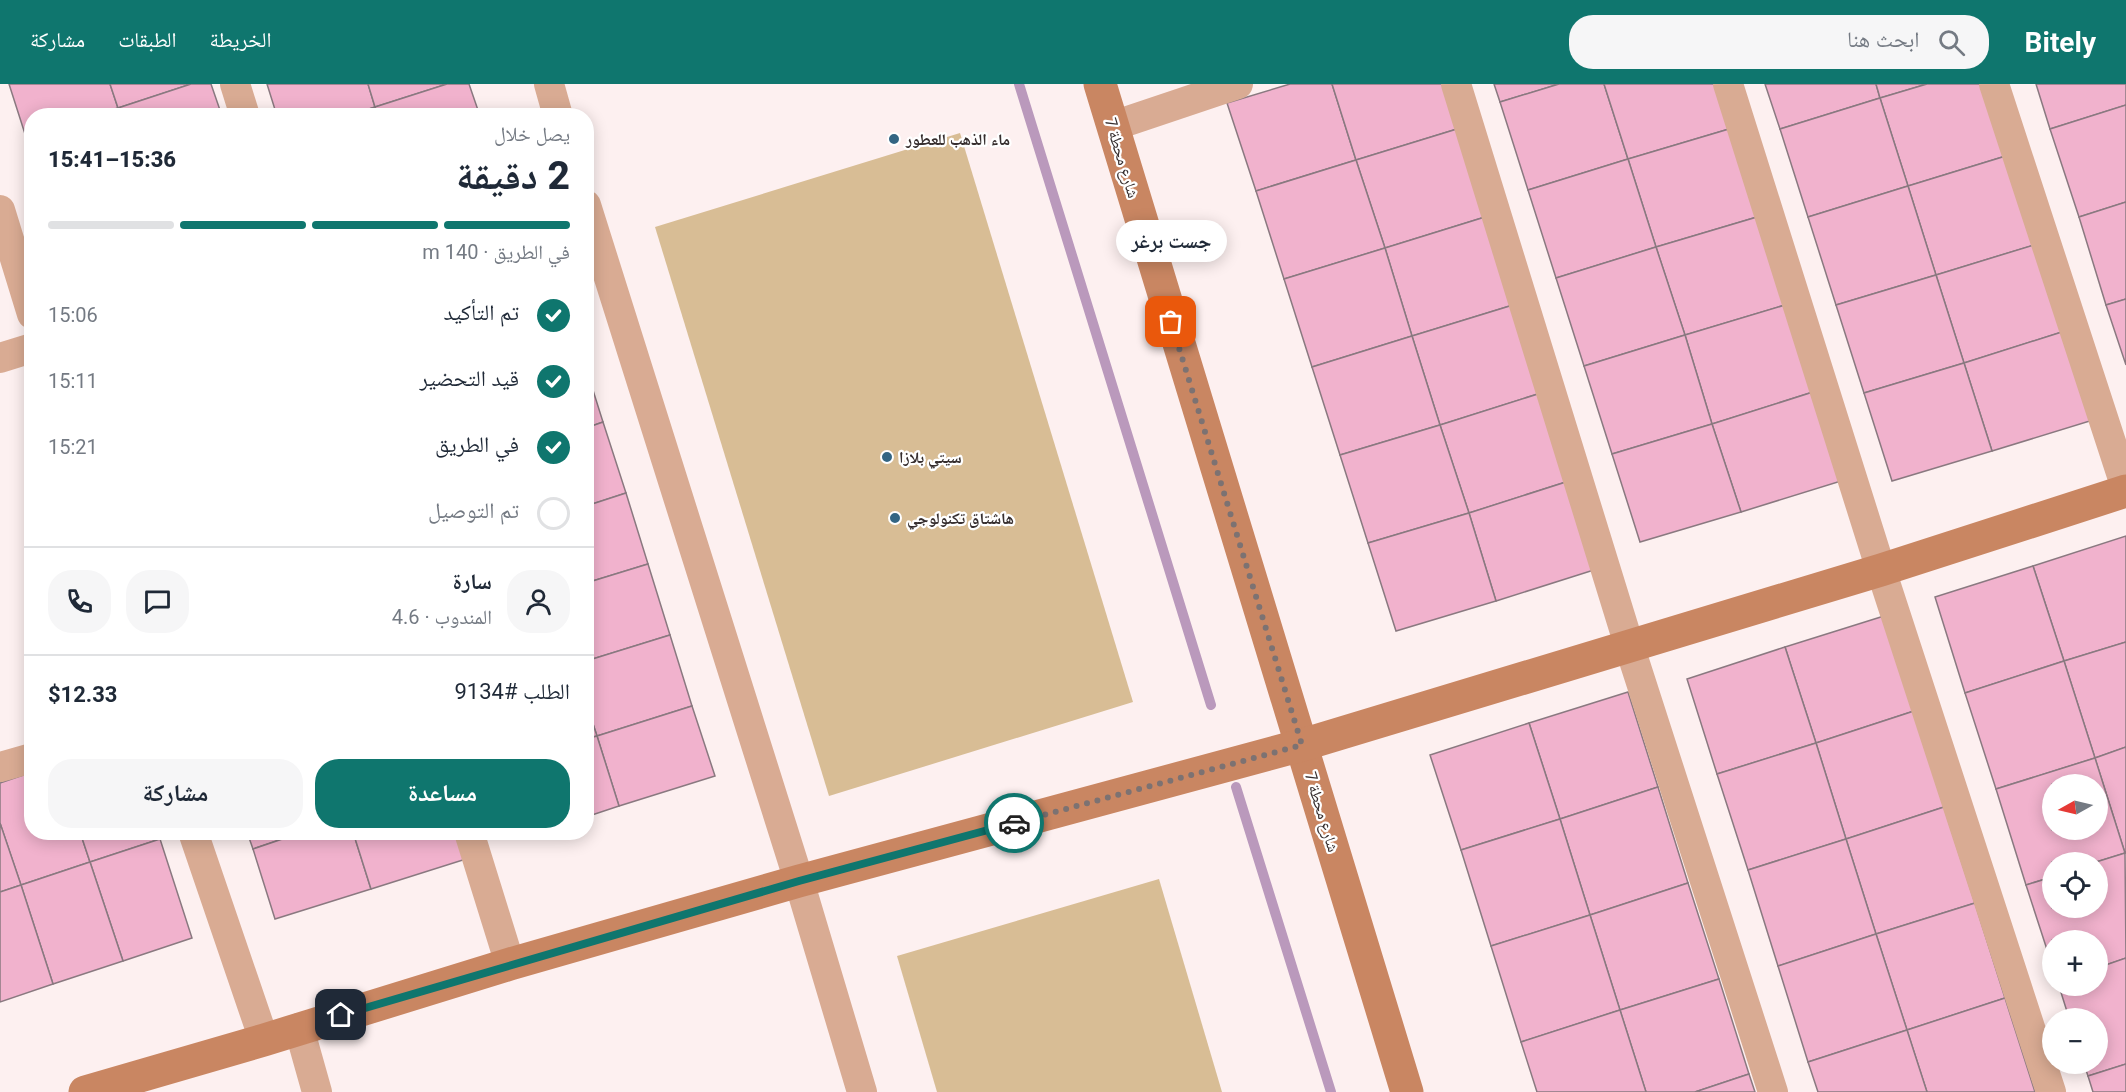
<!DOCTYPE html>
<html lang="ar">
<meta charset="utf-8">
<style>
:root{--surface:#fff;--page:#f6f6f7;--text:#1f2937;--muted:#747a83;--line:#e0e1e3;--accent:#0f766e}
body{margin:0;font-family:Roboto,"Noto Naskh Arabic",sans-serif;background:var(--page);color:var(--text);direction:rtl;height:100vh;display:flex;flex-direction:column;font-size:22px;white-space:nowrap}
*{box-sizing:border-box;margin:0}
p{font-size:20px;color:var(--muted)}
.icon{flex:none;width:33px;height:33px;fill:none;stroke:currentColor;stroke-width:2;stroke-linecap:round;stroke-linejoin:round}
.map{position:relative;flex:1;overflow:hidden;direction:ltr}
.side{position:absolute;left:24px;top:24px;width:570px;height:732px;display:flex;flex-direction:column;background:var(--surface);border-radius:24px;box-shadow:0 3px 15px #0003;direction:rtl}
.side>*{flex:none}
.needle{width:39px;rotate:262deg}
.controls{position:absolute;left:2042px;top:690px;display:grid;gap:12px}
.controls a{display:grid;place-items:center;width:66px;height:66px;border-radius:50%;background:var(--surface);box-shadow:0 3px 15px #0003;font-size:30px}
.pin{position:absolute;display:grid;place-items:center;width:51px;height:51px;color:#fff;margin:-26px;border-radius:12px;box-shadow:0 3px 9px #0006}
.courier{position:absolute;display:grid;place-items:center;width:60px;height:60px;margin:-30px;border:4px solid #0f766e;border-radius:50%;background:#fff;color:#222;box-shadow:0 2px 8px #0007}
.bubble{position:absolute;height:42px;border-radius:21px;background:var(--surface);box-shadow:0 3px 15px #0003;font-size:20px;font-weight:800;line-height:42px;text-align:center;direction:rtl}
.summary em{font-style:normal;font-weight:800}
.summary div{display:flex;flex-direction:column-reverse}
.summary{display:flex;align-items:center;justify-content:space-between;height:102px;padding:0 24px}
h1{font-size:39px;font-weight:800;line-height:45px}
.bar{display:grid;grid-template-columns:repeat(4,1fr);gap:9px 6px;align-content:center;height:72px;padding:0 24px}
.bar i{height:8px;border-radius:4px;background:var(--line)}
.bar .selected{background:var(--accent)}
.bar p{grid-column:span 4}
.line{display:flex;align-items:center;gap:15px;padding:0 24px;border-top:2px solid var(--line)}
.line div{flex:1}
.round{display:grid;place-items:center;flex:none;width:63px;height:63px;border-radius:24px;background:var(--page)}
ol{padding:0 24px;list-style:none}
li{display:flex;align-items:center;gap:18px;height:66px}
li p{margin-inline-start:auto}
li .icon{padding:6px;border-radius:50%;background:var(--accent);color:#fff;stroke-width:4}
li:last-child{color:var(--muted)}
li i{width:33px;height:33px;border:3px solid var(--line);border-radius:50%}
.primary-button{display:flex;gap:12px;margin-top:auto;padding:12px 24px}
.primary-button a{flex:1;height:69px;border-radius:24px;background:var(--accent);color:#fff;font-size:24px;font-weight:800;line-height:69px;text-align:center}
.primary-button a+a{background:var(--page);color:var(--text)}
header{display:flex;align-items:center;gap:36px;box-sizing:border-box;height:84px;padding:0 30px;background:var(--accent);color:#fff}
header strong{font-size:28px}
nav{display:flex;gap:33px;margin-inline-start:auto;font-size:21px}
.search{width:420px;height:54px;background:var(--page);display:flex;align-items:center;gap:15px;box-sizing:border-box;padding:0 21px;border-radius:24px;color:var(--muted);font-size:22px}
.map>svg:first-child{display:block}
.green{fill:#d8bd95}
.lines{fill:none;stroke-linecap:round;stroke-linejoin:round}
.stream{stroke:#ba99bc;stroke-width:10}
.building{fill:#f1b2cd;stroke:#8a7980;stroke-width:1.5;fill-rule:evenodd}
.street{stroke:#d9ab93;stroke-width:30}
.secondary{stroke:#c98662;stroke-width:33}
.done{stroke:#7c7272;stroke-width:6;stroke-dasharray:0 10.8}
.route{stroke:#0f766e;stroke-width:8}
.poi-dot{fill:#336583;stroke:#fff;stroke-width:2}
.labels{text-anchor:middle;dominant-baseline:central;stroke-width:4.5;stroke-linejoin:round;paint-order:stroke}
.poi-label{font-size:16px;font-weight:bold;fill:#362e2e;stroke:#fff;text-anchor:start}
.street-label{font-size:16px;fill:#362e2e;stroke:#fff}
</style>
<header>
<strong>Bitely</strong>
<div class="search"><svg class="icon" aria-label="search" viewBox="0 0 24 24"><circle cx="10" cy="10" r="6"/><path d="M15 15l6 6"/></svg>ابحث هنا</div>
<nav><a>الخريطة</a><a>الطبقات</a><a>مشاركة</a></nav>
</header>
<div class="map">
<svg width="2126" height="1008" viewBox="0 0 2126 1008">
<rect width="100%" height="100%" fill="#fdf0f0"/>
<g class="green">
<polygon points="960,49 1133,618 829,712 655,143"/>
<polygon points="1159,795 1222,1008 937,1008 897,872"/>
</g>
<g class="lines">
<g class="stream">
<polyline points="1019,0 1211,621"/>
<polyline points="1236,703 1331,1008"/>
</g>
</g>
<g class="building">
<polygon points="9,0 110,0 118,24 93,32 32,32 32,51 26,53"/>
<polygon points="110,0 191,0 118,24"/>
<polygon points="191,0 211,0 222,32 120,32 118,24"/>
<polygon points="267,0 368,0 375,23 348,32 277,32"/>
<polygon points="368,0 447,0 375,23"/>
<polygon points="447,0 469,0 480,32 378,32 375,23"/>
<polygon points="1290,0 1332,0 1356,76 1256,107 1227,19"/>
<polygon points="1332,0 1442,0 1457,45 1356,76"/>
<polygon points="1494,0 1559,0 1500,18"/>
<polygon points="1559,0 1604,0 1628,75 1528,106 1500,18"/>
<polygon points="1604,0 1715,0 1729,45 1628,75"/>
<polygon points="1765,0 1876,0 1880,14 1780,45"/>
<polygon points="1876,0 1927,0 1880,14"/>
<polygon points="1927,0 1986,0 2009,71 1908,102 1880,14"/>
<polygon points="2036,0 2126,0 2126,21 2050,45"/>
<polygon points="1880,14 1908,102 1808,133 1780,45"/>
<polygon points="2126,21 2126,118 2079,133 2050,45"/>
<polygon points="375,23 378,32 348,32"/>
<polygon points="118,24 120,32 93,32"/>
<polygon points="1457,45 1485,133 1385,164 1356,76"/>
<polygon points="1729,45 1757,133 1656,163 1628,75"/>
<polygon points="2009,71 2037,160 1936,191 1908,102"/>
<polygon points="1628,75 1656,163 1556,194 1528,106"/>
<polygon points="1356,76 1385,164 1284,195 1256,107"/>
<polygon points="1908,102 1936,191 1836,221 1808,133"/>
<polygon points="2126,118 2126,215 2106,221 2079,133"/>
<polygon points="1485,133 1513,221 1412,252 1385,164"/>
<polygon points="1757,133 1785,221 1685,251 1656,163"/>
<polygon points="2037,160 2065,247 1964,279 1936,191"/>
<polygon points="1656,163 1685,251 1584,282 1556,194"/>
<polygon points="1385,164 1412,252 1312,283 1284,195"/>
<polygon points="1936,191 1964,279 1864,309 1836,221"/>
<polygon points="2126,215 2126,281 2106,221"/>
<polygon points="1513,221 1541,309 1440,341 1412,252"/>
<polygon points="1785,221 1813,308 1712,340 1685,251"/>
<polygon points="2065,247 2093,336 1992,367 1964,279"/>
<polygon points="1685,251 1712,340 1612,370 1584,282"/>
<polygon points="1412,252 1440,341 1340,371 1312,283"/>
<polygon points="1964,279 1992,367 1892,397 1864,309"/>
<polygon points="586,284 603,338 586,344"/>
<polygon points="1813,308 1841,397 1741,428 1712,340"/>
<polygon points="1541,309 1569,397 1469,429 1440,341"/>
<polygon points="603,338 626,409 586,422 586,344"/>
<polygon points="1712,340 1741,428 1640,458 1612,370"/>
<polygon points="1440,341 1469,429 1368,459 1340,371"/>
<polygon points="1569,397 1597,485 1496,517 1469,429"/>
<polygon points="626,409 648,480 586,499 586,422"/>
<polygon points="1469,429 1496,517 1396,547 1368,459"/>
<polygon points="2126,452 2126,558 2064,577 2033,482"/>
<polygon points="648,480 670,551 586,577 586,499"/>
<polygon points="2033,482 2064,577 1965,609 1935,513"/>
<polygon points="1884,532 1914,627 1816,659 1785,563"/>
<polygon points="670,551 692,622 597,652 586,619 586,577"/>
<polygon points="2126,558 2126,663 2095,674 2064,577"/>
<polygon points="1785,563 1816,659 1717,690 1687,595"/>
<polygon points="2064,577 2095,674 1996,705 1965,609"/>
<polygon points="1628,608 1658,703 1560,735 1529,639"/>
<polygon points="586,619 597,652 586,655"/>
<polygon points="692,622 715,692 619,722 597,652"/>
<polygon points="1914,627 1944,723 1846,755 1816,659"/>
<polygon points="1529,639 1560,735 1461,766 1430,671"/>
<polygon points="597,652 619,722 586,733 586,655"/>
<polygon points="1816,659 1846,755 1748,786 1717,690"/>
<polygon points="2126,663 2126,769 2125,769 2095,674"/>
<path d="M2095,674L2125,769L2096,778H2052V793L2026,801L1996,705ZM2052,700H2097V746H2052Z"/>
<polygon points="32,688 32,748 80,748 90,778 21,801 0,739 0,699"/>
<polygon points="1658,703 1688,799 1590,831 1560,735"/>
<polygon points="1944,723 1975,819 1876,850 1846,755"/>
<polygon points="1560,735 1590,831 1491,862 1461,766"/>
<polygon points="0,739 21,801 0,808"/>
<polygon points="80,748 158,748 160,755 90,778"/>
<polygon points="247,748 303,748 253,765"/>
<polygon points="303,748 353,748 371,805 275,835 253,765"/>
<polygon points="353,748 458,748 466,775 371,805"/>
<polygon points="160,755 192,854 123,877 90,778"/>
<polygon points="1846,755 1876,850 1778,882 1748,786"/>
<polygon points="2125,769 2126,874 2097,884 2097,856 2052,856 2052,881 2026,801 2052,793 2052,824 2097,824 2096,778"/>
<polygon points="90,778 123,877 53,900 21,801"/>
<polygon points="1688,799 1719,895 1620,926 1590,831"/>
<polygon points="21,801 53,900 0,918 0,808"/>
<polygon points="1975,819 2005,914 1907,946 1876,850"/>
<polygon points="1590,831 1620,926 1521,958 1491,862"/>
<polygon points="1876,850 1907,946 1808,978 1778,882"/>
<polygon points="2126,874 2126,980 2088,992 2084,980 2097,980 2097,934 2069,934 2059,902 2097,902 2097,884"/>
<polygon points="1719,895 1749,990 1695,1008 1646,1008 1620,926"/>
<polygon points="2005,914 2035,1008 1927,1008 1907,946"/>
<polygon points="1620,926 1646,1008 1537,1008 1521,958"/>
<polygon points="1907,946 1927,1008 1818,1008 1808,978"/>
<polygon points="2126,980 2126,1008 2093,1008 2088,992"/>
<polygon points="1749,990 1755,1008 1695,1008"/>
</g>
<g class="lines">
<g class="street">
<polyline points="235,0 245,32"/>
<polyline points="549,0 558,32"/>
<polyline points="1456,0 1629,561 1773,1008"/>
<polyline points="1728,0 1881,486 2051,1008"/>
<polyline points="1994,0 2126,404"/>
<polyline points="1113,42 1238,0"/>
<polyline points="586,121 799,797 862,1008"/>
<polyline points="0,126 32,230"/>
<polyline points="0,274 32,264"/>
<polyline points="0,683 32,674"/>
<polyline points="193,748 264,956"/>
<polyline points="469,748 510,880"/>
<polyline points="299,944 317,1008"/>
</g>
<g class="secondary">
<polyline points="1100,0 1407,1008"/>
<polyline points="85,1008 264,956 510,880 799,797 1302,661 1881,486 2126,407"/>
</g>
</g>
<g class="lines">
<polyline class="done" points="1014,739 1302,661 1171,238"/>
<polyline class="route" points="341,931 799,797 1014,739"/>
</g>
<g class="poi-dot">
<circle cx="894" cy="55" r="6"/>
<circle cx="887" cy="373" r="6"/>
<circle cx="895" cy="434" r="6"/>
</g>
<g class="labels">
<g class="poi-label">
<text x="906" y="55">ماء الذهب للعطور</text>
<text x="899" y="373">سيتي بلازا</text>
<text x="907" y="434">هاشتاق تكنولوجي</text>
</g>
<g class="street-label">
<text transform="translate(1122 74) rotate(73)">شارع محطة 7</text>
<text transform="translate(1322 728) rotate(73)">شارع محطة 7</text>
</g>
</g>
</svg>
<div class="controls">
<a><svg class="needle" viewBox="-14 -14 28 28"><path d="M0-13l5 13h-10z" fill="#e53935"/><path d="M0 13l5-13h-10z" fill="#747a83"/></svg></a>
<a><svg class="icon" aria-label="locate" viewBox="0 0 24 24"><circle cx="12" cy="12" r="6"/><path d="M12 2v4M12 18v4M2 12h4M18 12h4"/></svg></a>
<a>+</a>
<a>−</a>
</div>
<div class="pin" style="left:1171px;top:238px;background:#ea580c"><svg class="icon" aria-label="bag" viewBox="0 0 24 24"><path d="M5 8h14l-1 12H6zM9 8a3 3 0 0 1 6 0"/></svg></div>
<div class="pin" style="left:341px;top:931px;background:#1f2937"><svg class="icon" aria-label="home" viewBox="0 0 24 24"><path d="M3 11l9-7 9 7M6 9v11h12V9"/></svg></div>
<div class="courier" style="left:1014px;top:739px"><svg class="icon" aria-label="car" viewBox="0 0 24 24"><path d="M5 17H2v-5l4-1 3-4h7l3 4 3 1v5h-3M9 17h6M6 11h13"/><circle cx="7" cy="17" r="2"/><circle cx="17" cy="17" r="2"/></svg></div>
<div class="bubble" style="left:1116px;top:136px;width:111px">جست برغر</div>
<section class="side">
<div class="summary"><div><h1>2 دقيقة</h1><p>يصل خلال</p></div><em>15:36–15:41</em></div>
<div class="bar"><i class="selected"></i><i class="selected"></i><i class="selected"></i><i></i><p>في الطريق · 140 m</p></div>
<ol>
<li><svg class="icon" aria-label="check" viewBox="0 0 24 24"><path d="M5 12l5 5 9-10"/></svg>تم التأكيد<p>15:06</p></li>
<li><svg class="icon" aria-label="check" viewBox="0 0 24 24"><path d="M5 12l5 5 9-10"/></svg>قيد التحضير<p>15:11</p></li>
<li><svg class="icon" aria-label="check" viewBox="0 0 24 24"><path d="M5 12l5 5 9-10"/></svg>في الطريق<p>15:21</p></li>
<li><i></i>تم التوصيل</li>
</ol>
<div class="line" style="height:108px"><a class="round"><svg class="icon" aria-label="person" viewBox="0 0 24 24"><circle cx="12" cy="8" r="4"/><path d="M4 21q1-7 8-7t8 7"/></svg></a><div><b>سارة</b><p>المندوب · 4.6</p></div><a class="round"><svg class="icon" aria-label="chat" viewBox="0 0 24 24"><path d="M4 5h16v11H9l-5 4z"/></svg></a><a class="round"><svg class="icon" aria-label="phone" viewBox="0 0 24 24"><path d="M5 4h4l2 5-3 2q2 4 5 5l2-3 5 2v4C11 20 4 13 5 4z"/></svg></a></div>
<div class="line" style="height:78px"><div>الطلب #9134</div><b>$12.33</b></div>
<div class="primary-button"><a>مساعدة</a><a>مشاركة</a></div>
</section>
</div>
